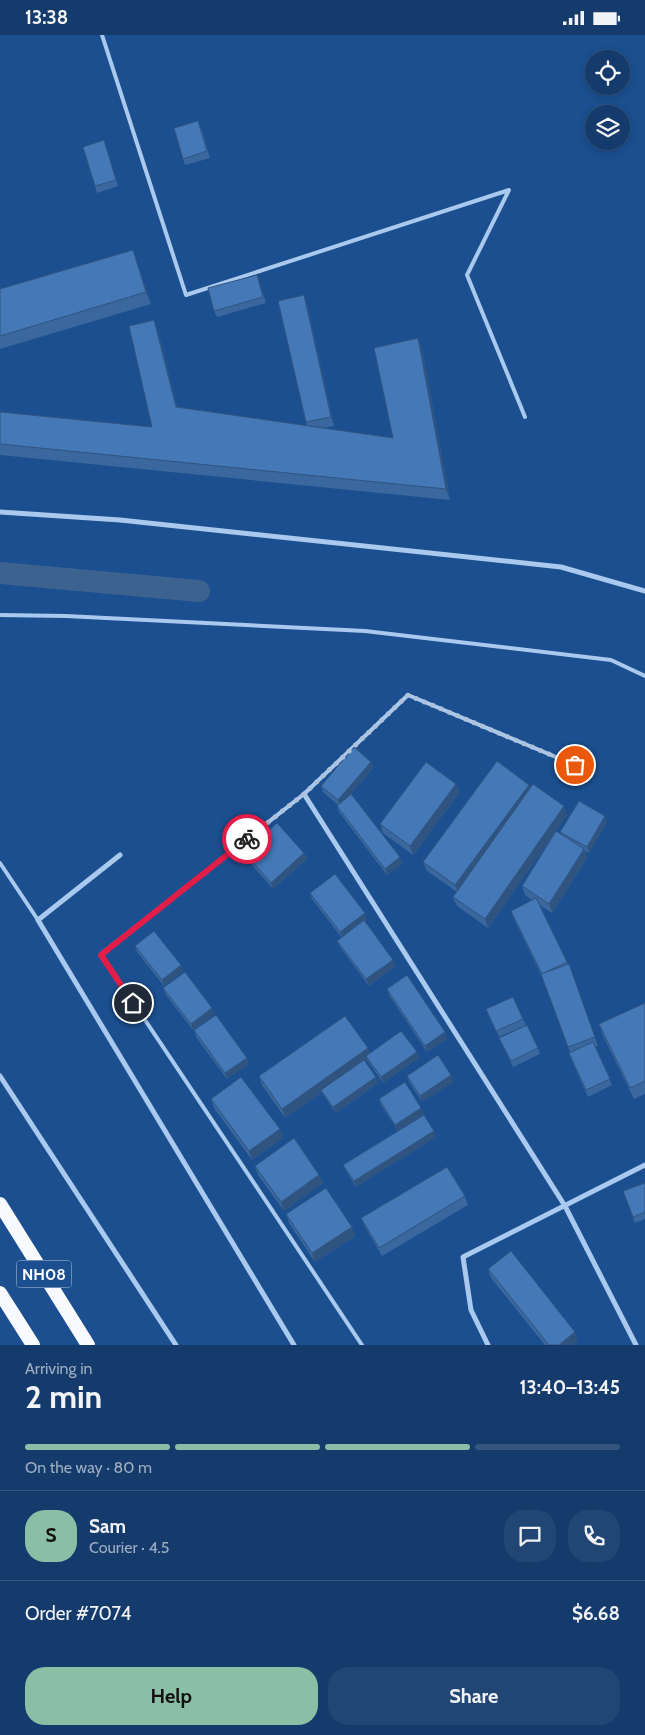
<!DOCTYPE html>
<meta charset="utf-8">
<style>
:root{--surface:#143b6b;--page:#214673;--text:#f1f3f6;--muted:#9dadc1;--line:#33557e;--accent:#8abfa5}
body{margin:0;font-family:Cabin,sans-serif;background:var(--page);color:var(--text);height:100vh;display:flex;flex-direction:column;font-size:19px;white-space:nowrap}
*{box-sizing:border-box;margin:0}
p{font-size:16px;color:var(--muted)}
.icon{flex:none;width:28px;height:28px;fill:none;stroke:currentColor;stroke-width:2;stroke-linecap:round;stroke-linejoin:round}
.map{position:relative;height:1310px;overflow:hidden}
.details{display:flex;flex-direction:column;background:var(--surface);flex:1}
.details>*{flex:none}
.fabs{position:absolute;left:585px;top:15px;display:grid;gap:10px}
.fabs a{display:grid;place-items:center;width:45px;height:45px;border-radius:50%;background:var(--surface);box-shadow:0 2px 8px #0003,0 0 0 1px var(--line);font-size:25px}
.pin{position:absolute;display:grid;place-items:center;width:42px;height:42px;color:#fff;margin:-21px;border:2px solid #fff;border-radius:50%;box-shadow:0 1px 5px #0007}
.courier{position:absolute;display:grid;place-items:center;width:50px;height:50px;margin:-25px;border:4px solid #e11d48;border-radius:50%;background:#fff;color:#222;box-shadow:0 1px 6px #0007}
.overview em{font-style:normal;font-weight:800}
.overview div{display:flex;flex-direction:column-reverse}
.overview{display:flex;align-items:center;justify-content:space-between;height:85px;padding:0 25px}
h1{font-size:32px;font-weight:800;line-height:38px}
.bar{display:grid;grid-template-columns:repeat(4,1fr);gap:8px 5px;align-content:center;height:60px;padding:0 25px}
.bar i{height:6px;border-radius:4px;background:var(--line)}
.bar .current{background:var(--accent)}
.bar p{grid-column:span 4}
.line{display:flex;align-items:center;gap:12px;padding:0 25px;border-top:1px solid var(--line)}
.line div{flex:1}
.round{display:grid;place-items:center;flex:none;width:52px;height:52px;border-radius:20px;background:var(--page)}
.button{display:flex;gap:10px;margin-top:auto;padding:10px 25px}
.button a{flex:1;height:58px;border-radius:20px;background:var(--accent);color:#111;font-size:20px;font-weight:800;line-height:58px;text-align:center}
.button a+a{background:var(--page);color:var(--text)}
.status{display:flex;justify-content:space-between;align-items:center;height:35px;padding:0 25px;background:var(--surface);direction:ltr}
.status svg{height:14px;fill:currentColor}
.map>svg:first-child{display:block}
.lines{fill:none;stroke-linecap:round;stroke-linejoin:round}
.canal{stroke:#3c6290;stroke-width:22}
.service{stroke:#a9c9ee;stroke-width:4}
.minor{stroke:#a9c9ee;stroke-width:5}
.trunk{stroke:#f8faff;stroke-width:14}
.wall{fill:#3a679d}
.shaded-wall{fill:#305480}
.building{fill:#4478b7;stroke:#305480}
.done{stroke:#afc1d8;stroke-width:5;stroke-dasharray:0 9}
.route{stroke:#e11d48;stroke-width:6}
.labels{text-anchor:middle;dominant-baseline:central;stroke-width:5;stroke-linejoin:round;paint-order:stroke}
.shield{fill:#1b4f8f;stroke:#bbcadd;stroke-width:1}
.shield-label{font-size:16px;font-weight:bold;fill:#fff}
</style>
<div class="status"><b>13:38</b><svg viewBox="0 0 49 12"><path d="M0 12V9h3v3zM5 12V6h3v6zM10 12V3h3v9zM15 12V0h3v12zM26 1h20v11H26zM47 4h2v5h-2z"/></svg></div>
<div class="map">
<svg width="645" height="1310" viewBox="0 0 645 1310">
<rect width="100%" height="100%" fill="#1b4f8f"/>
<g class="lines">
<polyline class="canal" points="0,538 199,556"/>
<g class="service">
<polyline points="102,0 186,260 509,155 467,240 525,382"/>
<polyline points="0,580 66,581 365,596 611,625 645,641"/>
<polyline points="0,828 38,885"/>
<polyline points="362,1310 101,919 304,759 408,660 575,730"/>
</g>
<g class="minor">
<polyline points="0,477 120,485 561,532 645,556"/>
<polyline points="304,759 565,1171 636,1310"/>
<polyline points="120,820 38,885 294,1310"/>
<polyline points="0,1041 176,1310"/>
<polyline points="488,1310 471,1275 463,1222 645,1130"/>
</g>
<g class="trunk">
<polyline points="0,1169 88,1310"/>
<polyline points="0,1258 33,1310"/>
</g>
</g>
<g class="wall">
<polygon points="201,92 210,123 185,130 183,124"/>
<polygon points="104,105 118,151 97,158 95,151"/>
<polygon points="133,215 151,269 0,314 0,254"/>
<polygon points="257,240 266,268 217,282 214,276"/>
<polygon points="307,269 334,391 323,393 393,403 418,303 422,314 450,465 0,420 0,377 152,392 158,296 177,372 307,391 306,387"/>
<polygon points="371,727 373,733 349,761 400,822 402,829 387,840 339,777 337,771 338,770 323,757 321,751"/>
<polygon points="456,749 459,758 413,820 383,798 380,789"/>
<polygon points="529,750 530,753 567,780 488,893 457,871 453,862 457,857 427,836 423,827"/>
<polygon points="607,787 589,818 585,816 587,823 552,878 538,869 568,929 569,929 598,1011 595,1012 612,1050 588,1062 571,1024 569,1018 570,1017 542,942 513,882 511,876 532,865 525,860 522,851 562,800 560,797"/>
<polygon points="244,817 304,818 307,824 273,854 246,823"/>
<polygon points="310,858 367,885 365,886 396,931 369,951 340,912 337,906 342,903 312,864"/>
<polygon points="135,911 181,930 183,936 164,951 137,917"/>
<polygon points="163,953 212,973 214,979 193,995 166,960"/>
<polygon points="387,954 447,1004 427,1017 389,960"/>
<polygon points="645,968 645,1059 634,1064 603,1001 599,989"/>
<polygon points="486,974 523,984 526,990 499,1002"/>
<polygon points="194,995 247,1023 249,1029 227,1044 196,1002"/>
<polygon points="499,1003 538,1013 540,1019 513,1032"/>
<polygon points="368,1013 369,1018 419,1023 383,1048 367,1025 365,1026 378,1048 336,1078 324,1061 322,1057 285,1083 262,1050 259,1041"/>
<polygon points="451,1040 453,1047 422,1067 409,1047 407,1041"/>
<polygon points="211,1064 280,1094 283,1103 252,1125 214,1073"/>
<polygon points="379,1064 424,1079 398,1096 381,1070"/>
<polygon points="436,1102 356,1152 346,1136 343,1130"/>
<polygon points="255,1131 319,1140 323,1148 284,1176 258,1140"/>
<polygon points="645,1148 645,1184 635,1188 623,1156"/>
<polygon points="465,1161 468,1170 382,1221 365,1192 361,1183"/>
<polygon points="286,1179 355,1201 315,1227 289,1188"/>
<polygon points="488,1234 578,1306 573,1310 545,1310 491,1243"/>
</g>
<g class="shaded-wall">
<polygon points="133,215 137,226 151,269 146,257"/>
<polygon points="304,260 307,269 334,391 331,382"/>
<polygon points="154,285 158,296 180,383 176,372"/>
<polygon points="418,303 422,314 450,465 446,454"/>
<polygon points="371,727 373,733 340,772 338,765"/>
<polygon points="456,749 459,758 413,820 410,811"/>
<polygon points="529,750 532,759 459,859 455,850"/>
<polygon points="564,771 567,780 488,893 485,884"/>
<polygon points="605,781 607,787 589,818 587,812"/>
<polygon points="584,814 587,823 552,878 549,869"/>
<polygon points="304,818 307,824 273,854 271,848"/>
<polygon points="400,822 402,829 387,840 385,834"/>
<polygon points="365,878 367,885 342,903 340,897"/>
<polygon points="393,925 396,931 369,951 366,944"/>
<polygon points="181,930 183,936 164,951 162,945"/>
<polygon points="212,973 214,979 193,995 191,989"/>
<polygon points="445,997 447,1004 427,1017 425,1011"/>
<polygon points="368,1013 371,1022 366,1021 367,1025 322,1056 321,1055 322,1057 285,1083 282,1074"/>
<polygon points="417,1017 419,1023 383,1048 381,1042"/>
<polygon points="247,1023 249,1029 227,1044 225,1038"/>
<polygon points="451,1040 453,1047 422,1067 420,1061"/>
<polygon points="376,1042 378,1048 336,1078 333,1072"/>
<polygon points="421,1073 424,1079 398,1096 395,1090"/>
<polygon points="280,1094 283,1103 252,1125 249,1116"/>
<polygon points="434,1096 436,1102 356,1152 354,1146"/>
<polygon points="319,1140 323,1148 284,1176 281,1167"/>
<polygon points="352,1192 355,1201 315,1227 312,1218"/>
<polygon points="575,1297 578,1306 573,1310 559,1310"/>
</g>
<g class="building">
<polygon points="198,86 207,116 183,124 174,93"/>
<polygon points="104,105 116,145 95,151 83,112"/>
<polygon points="133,215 146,257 0,301 0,254"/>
<polygon points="257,240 263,262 214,276 208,253"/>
<polygon points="304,260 331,382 306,387 278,266"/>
<polygon points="154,285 176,372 393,403 374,313 418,303 446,454 0,409 0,377 152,392 129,291"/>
<polygon points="354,712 371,727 338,765 321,751"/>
<polygon points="497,726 529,750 455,850 423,827"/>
<polygon points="426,727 456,749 410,811 380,789"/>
<polygon points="533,749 564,771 485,884 453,862"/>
<polygon points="351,759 400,822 385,834 337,771"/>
<polygon points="579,766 605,781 587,812 560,797"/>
<polygon points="277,788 304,818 271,848 244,817"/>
<polygon points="556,796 584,814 549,869 522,851"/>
<polygon points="335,839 365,878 340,897 310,858"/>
<polygon points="536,863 567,927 542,939 511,876"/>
<polygon points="364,885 393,925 366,944 337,906"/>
<polygon points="154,896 181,930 162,945 135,911"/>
<polygon points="569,929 595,1002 568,1012 541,939"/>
<polygon points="185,937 212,973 191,989 163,953"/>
<polygon points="407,940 445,997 425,1011 387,954"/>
<polygon points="513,962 523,984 496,996 486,974"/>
<polygon points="645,968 645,1046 630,1053 599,989"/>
<polygon points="216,980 247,1023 225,1038 194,995"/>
<polygon points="345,981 368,1013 282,1074 259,1041"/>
<polygon points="527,990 538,1013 511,1026 499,1003"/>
<polygon points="401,996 417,1017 381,1042 366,1021"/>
<polygon points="593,1007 610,1044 586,1055 569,1018"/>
<polygon points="438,1020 451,1040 420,1061 407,1041"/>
<polygon points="364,1025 376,1042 333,1072 321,1055"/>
<polygon points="241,1042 280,1094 249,1116 211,1064"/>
<polygon points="405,1047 421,1073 395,1090 379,1064"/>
<polygon points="424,1080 434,1096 354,1146 343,1130"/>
<polygon points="294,1103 319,1140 281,1167 255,1131"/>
<polygon points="447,1132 465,1161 379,1213 361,1183"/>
<polygon points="645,1148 645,1177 633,1182 623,1156"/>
<polygon points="326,1153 352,1192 312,1218 286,1179"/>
<polygon points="511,1216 575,1297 559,1310 549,1310 488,1234"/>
</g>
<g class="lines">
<polyline class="done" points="247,804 304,759 408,660 575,730"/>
<polyline class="route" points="133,968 101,920 247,804"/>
</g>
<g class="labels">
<rect class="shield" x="16.5" y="1225.5" width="55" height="27" rx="4"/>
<g class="shield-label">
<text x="44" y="1239">NH08</text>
</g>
</g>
</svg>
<div class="fabs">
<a><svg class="icon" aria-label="locate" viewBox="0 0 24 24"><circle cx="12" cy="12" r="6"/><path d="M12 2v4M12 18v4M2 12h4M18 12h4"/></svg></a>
<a><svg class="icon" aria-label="layers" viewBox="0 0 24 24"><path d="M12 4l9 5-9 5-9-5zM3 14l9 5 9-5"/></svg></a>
</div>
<div class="pin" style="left:575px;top:730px;background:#ea580c"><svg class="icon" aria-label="bag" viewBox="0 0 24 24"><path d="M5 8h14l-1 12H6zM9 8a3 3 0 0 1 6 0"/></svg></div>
<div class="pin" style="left:133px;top:968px;background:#1f2937"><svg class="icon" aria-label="home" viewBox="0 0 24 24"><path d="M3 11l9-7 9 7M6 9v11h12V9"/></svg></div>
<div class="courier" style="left:247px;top:804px"><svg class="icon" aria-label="bike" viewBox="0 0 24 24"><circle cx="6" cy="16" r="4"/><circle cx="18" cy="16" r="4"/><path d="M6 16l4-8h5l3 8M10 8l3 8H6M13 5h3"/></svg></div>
</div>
<section class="details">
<div class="overview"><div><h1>2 min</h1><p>Arriving in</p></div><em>13:40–13:45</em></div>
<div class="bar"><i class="current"></i><i class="current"></i><i class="current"></i><i></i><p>On the way · 80 m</p></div>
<div class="line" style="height:90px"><b class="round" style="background:var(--accent);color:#111">S</b><div><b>Sam</b><p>Courier · 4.5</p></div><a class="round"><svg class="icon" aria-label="chat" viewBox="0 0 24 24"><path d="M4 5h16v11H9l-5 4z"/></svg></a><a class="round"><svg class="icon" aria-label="phone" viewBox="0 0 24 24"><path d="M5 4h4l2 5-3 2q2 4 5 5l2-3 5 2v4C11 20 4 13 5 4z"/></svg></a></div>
<div class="line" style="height:65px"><div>Order #7074</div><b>$6.68</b></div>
<div class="button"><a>Help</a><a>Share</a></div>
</section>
